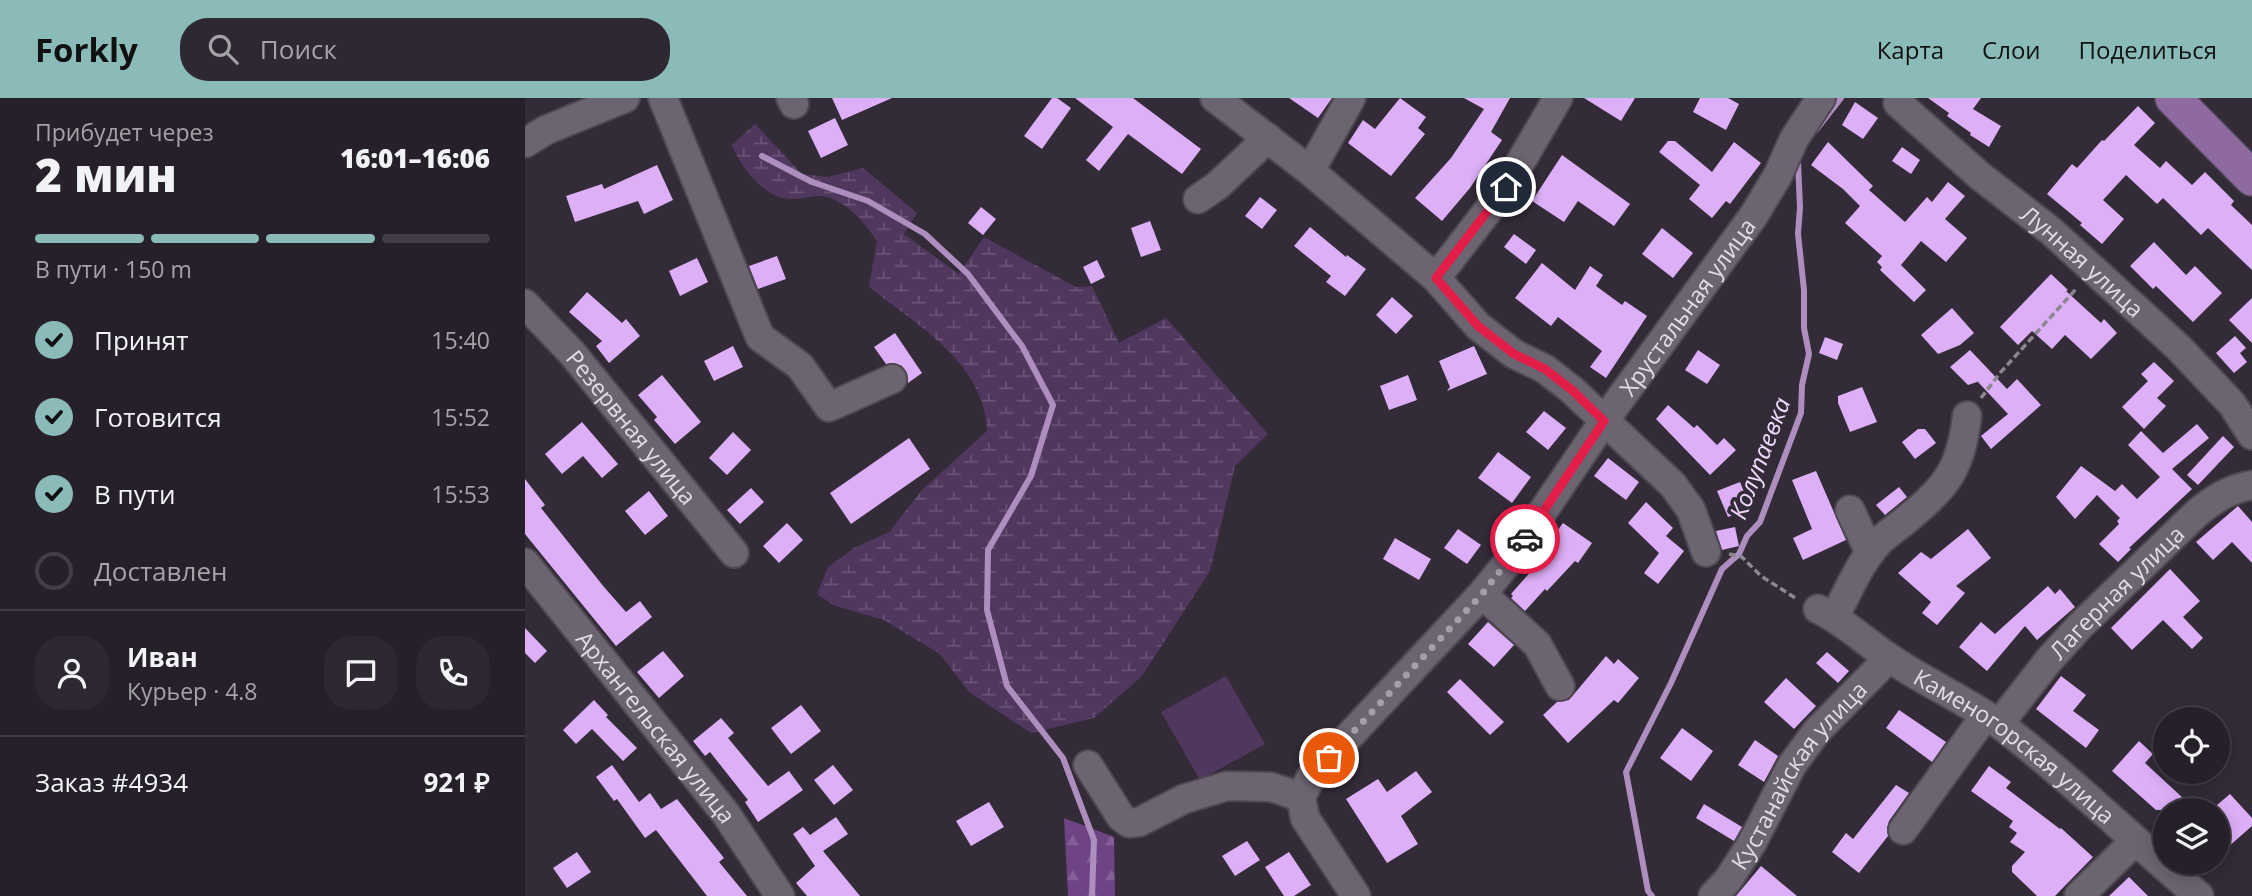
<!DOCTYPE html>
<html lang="ru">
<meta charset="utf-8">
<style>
:root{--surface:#26202a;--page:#2e2832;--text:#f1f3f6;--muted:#a4a3a8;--line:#423e47;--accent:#8bbbb9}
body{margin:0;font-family:"Open Sans",sans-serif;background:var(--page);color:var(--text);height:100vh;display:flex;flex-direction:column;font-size:26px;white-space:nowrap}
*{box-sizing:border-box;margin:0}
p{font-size:23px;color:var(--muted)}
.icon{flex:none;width:38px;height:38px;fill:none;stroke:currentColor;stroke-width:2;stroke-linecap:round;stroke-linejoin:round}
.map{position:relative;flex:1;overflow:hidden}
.sheet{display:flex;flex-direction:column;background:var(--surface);width:525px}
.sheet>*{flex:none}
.controls{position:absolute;left:1628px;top:609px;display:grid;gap:14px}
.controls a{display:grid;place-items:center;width:77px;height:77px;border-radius:50%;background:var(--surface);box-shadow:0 4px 18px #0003,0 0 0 2px var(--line);font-size:35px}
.pin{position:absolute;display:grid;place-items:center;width:60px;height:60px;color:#fff;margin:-30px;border:4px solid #fff;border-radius:50%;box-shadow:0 2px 7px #0007}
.courier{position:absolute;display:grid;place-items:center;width:70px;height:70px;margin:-35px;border:5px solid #e11d48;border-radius:50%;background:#fff;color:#222;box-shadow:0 2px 9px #0007}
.head em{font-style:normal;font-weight:800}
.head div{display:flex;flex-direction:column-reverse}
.head{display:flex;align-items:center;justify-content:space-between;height:119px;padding:0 35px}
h1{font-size:46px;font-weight:800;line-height:52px}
.bar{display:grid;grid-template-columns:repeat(4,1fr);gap:10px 7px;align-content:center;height:84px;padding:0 35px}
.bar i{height:9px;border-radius:5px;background:var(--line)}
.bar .on{background:var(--accent)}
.bar p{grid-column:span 4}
.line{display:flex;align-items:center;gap:18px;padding:0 35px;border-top:2px solid var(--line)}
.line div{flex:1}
.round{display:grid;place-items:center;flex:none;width:74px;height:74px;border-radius:28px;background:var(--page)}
ol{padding:0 35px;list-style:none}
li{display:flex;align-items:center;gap:21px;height:77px}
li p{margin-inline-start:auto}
li .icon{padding:7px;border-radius:50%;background:var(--accent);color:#111;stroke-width:4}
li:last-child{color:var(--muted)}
li i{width:38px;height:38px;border:4px solid var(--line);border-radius:50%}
header{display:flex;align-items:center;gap:42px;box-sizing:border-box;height:98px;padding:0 35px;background:var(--accent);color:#111}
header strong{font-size:33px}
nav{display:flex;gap:38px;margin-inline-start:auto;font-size:24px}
.search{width:490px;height:63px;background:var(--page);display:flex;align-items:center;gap:18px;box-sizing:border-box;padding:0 24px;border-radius:28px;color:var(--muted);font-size:26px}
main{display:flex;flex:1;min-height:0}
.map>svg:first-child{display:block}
.green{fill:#50375e}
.forest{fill:url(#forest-firs)}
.wetland{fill:url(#wetland-marsh)}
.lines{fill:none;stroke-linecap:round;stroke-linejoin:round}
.stream{stroke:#ae8ebf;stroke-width:6}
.building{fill:#ddaff7}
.minor-casing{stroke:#4f4852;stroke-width:32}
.major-casing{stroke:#4f4852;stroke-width:38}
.path{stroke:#8d8791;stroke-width:3.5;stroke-dasharray:7 3.5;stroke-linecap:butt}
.minor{stroke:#6d6472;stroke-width:28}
.major{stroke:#8e6aa1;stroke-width:35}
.done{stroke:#a59fa8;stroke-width:7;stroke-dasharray:0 12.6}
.route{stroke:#e11d48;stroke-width:9}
.labels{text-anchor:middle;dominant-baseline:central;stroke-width:7;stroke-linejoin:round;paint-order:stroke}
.street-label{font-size:23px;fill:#e2dde5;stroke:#332b38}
.water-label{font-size:24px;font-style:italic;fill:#f1d9fe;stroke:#332b38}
</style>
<header>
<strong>Forkly</strong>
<div class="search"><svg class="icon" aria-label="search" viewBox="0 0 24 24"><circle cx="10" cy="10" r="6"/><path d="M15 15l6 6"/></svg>Поиск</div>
<nav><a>Карта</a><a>Слои</a><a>Поделиться</a></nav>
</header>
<main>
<section class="sheet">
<div class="head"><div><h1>2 мин</h1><p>Прибудет через</p></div><em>16:01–16:06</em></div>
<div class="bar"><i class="on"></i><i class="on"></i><i class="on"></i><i></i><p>В пути · 150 m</p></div>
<ol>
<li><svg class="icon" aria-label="check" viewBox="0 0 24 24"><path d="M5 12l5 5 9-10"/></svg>Принят<p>15:40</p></li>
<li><svg class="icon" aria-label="check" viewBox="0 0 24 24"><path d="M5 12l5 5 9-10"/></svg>Готовится<p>15:52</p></li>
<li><svg class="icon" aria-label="check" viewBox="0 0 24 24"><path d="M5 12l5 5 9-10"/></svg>В пути<p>15:53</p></li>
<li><i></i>Доставлен</li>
</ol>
<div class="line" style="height:126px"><a class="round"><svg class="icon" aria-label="person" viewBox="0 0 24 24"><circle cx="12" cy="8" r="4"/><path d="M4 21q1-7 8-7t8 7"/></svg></a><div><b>Иван</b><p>Курьер · 4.8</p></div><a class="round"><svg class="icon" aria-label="chat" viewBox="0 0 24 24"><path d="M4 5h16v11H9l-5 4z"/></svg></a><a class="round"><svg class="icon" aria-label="phone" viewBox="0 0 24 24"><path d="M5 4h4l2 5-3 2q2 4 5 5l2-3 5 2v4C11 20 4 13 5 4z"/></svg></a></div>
<div class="line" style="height:91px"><div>Заказ #4934</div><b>921 ₽</b></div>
</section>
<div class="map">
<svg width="1727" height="798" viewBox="0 0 1727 798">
<defs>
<pattern id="forest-firs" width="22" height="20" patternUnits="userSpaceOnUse" patternTransform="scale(1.75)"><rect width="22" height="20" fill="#6e4484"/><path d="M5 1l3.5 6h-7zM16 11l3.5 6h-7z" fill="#825f95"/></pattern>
<pattern id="wetland-marsh" width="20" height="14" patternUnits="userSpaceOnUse" patternTransform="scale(1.75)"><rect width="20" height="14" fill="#50375e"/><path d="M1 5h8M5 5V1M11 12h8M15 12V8" fill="none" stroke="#695475"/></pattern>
</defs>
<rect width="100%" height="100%" fill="#332b38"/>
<polygon class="green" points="701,578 740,646 675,682 636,614"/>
<polygon class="forest" points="539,720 589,739 590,798 543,798"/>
<path class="wetland" d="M230,26L277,76L303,79L338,70L392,115L379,136L434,176L459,139L551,189L567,188L594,245L641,220L743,336L710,368L685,473L617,578L569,620L506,635L444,594L415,556L359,522L310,508L292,496L303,469L329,450L364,434L397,392L462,333C460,265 392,227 344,189L352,143C339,125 327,108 305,100C292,95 281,101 268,101C240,102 216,70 207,47Z"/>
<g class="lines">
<g class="stream">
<polyline points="1291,32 1316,0"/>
<polyline points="237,58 287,84 343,103 400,136 443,176 497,248 528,307 506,378 463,452 462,512 482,588 538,660 569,742 567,798"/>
<polyline points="1127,798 1123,793 1101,674 1146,585 1197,471 1214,456 1222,438 1235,424 1276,315 1277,287 1284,256 1279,230 1279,192 1273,136 1275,109 1273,65"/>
</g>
</g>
<g class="building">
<polygon points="307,0 367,0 317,22"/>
<polygon points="527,0 532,0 546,10 517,51 499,38"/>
<polygon points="550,0 608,0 676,51 657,76 603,36 574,73 561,62 588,29"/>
<polygon points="764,0 807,0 793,20"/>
<polygon points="875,0 901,19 893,30 900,36 866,78 823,45 838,22 850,31"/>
<polygon points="939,0 985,0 966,34 977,42 945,90 917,123 890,100 926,60 959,11"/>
<polygon points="1059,0 1110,0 1096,23"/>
<polygon points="1175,0 1203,0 1214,6 1201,32 1168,14"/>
<polygon points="1403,0 1456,0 1448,11 1476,28 1464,49 1445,37 1446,35 1422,18 1424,15"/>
<polygon points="1330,4 1353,20 1338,41 1317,27"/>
<polygon points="1613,8 1630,25 1609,47 1635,70 1641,63 1667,87 1680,74 1709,103 1706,107 1727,127 1727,172 1683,130 1676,137 1638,100 1632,106 1601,77 1578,102 1599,121 1577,146 1555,127 1557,125 1522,96 1547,66 1552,70 1577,42 1579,43"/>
<polygon points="310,20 323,47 296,60 283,33"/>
<polygon points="1143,43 1150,43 1187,74 1209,44 1236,65 1205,106 1201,103 1187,120 1164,101 1175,87 1134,54"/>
<polygon points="1303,44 1348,88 1344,92 1380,124 1402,99 1407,104 1423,84 1440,98 1420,121 1442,140 1421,164 1396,143 1376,167 1401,192 1389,204 1355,172 1357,169 1352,164 1357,158 1320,125 1335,108 1318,91 1286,67"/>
<polygon points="1377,49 1395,62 1386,76 1367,63"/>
<polygon points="1037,57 1105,106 1089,128 1053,103 1039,124 1007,103"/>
<polygon points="132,67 148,102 119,116 113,103 50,124 41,98 77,86 79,91"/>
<polygon points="735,99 752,112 737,131 720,118"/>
<polygon points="456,109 471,121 458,137 443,125"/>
<polygon points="625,123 636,152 616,159 606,130"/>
<polygon points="785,129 821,159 822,157 841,171 820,198 801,184 806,178 769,148"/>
<polygon points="1137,130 1168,155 1148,180 1117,156"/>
<polygon points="989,136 1011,152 1001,166 979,149"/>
<polygon points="1629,144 1661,177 1670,168 1697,195 1668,224 1631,188 1628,191 1605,168"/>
<polygon points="252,158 261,181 233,191 224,168"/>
<polygon points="172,160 183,184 155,198 144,173"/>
<polygon points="572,162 580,179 566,186 558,169"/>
<polygon points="1017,165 1050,192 1065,168 1078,177 1071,188 1097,207 1100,203 1122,218 1081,280 1065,269 1077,253 1033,219 1026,228 990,200"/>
<polygon points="1526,176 1543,192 1541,193 1576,225 1579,221 1592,235 1566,261 1540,237 1527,251 1507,233 1493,247 1475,229"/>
<polygon points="62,194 97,225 101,221 115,238 84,265 71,248 77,243 44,214"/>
<polygon points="867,199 888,218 871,236 851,217"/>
<polygon points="1727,200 1727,245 1704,222"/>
<polygon points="1427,210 1449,235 1435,247 1413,256 1396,237"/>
<polygon points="370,235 397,275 383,285 382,275 377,268 369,265 361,266 349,249"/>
<polygon points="1710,238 1721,250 1715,255 1722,264 1709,275 1691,255"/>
<polygon points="1300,239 1318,246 1312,262 1294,255"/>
<polygon points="208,248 218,269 189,283 179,263"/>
<polygon points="949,248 962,276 922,293 925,289 914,263"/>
<polygon points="1173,252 1195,267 1182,286 1160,272"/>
<polygon points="1445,252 1482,291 1492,281 1516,307 1466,351 1456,338 1483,316 1453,284 1455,283 1443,287 1425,269"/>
<polygon points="1629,264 1649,283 1632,300 1641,308 1619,331 1597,309 1623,283 1616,276"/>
<polygon points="137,277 176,324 150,346 129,322 132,319 113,297"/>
<polygon points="883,277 892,302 864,312 855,288"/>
<polygon points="1337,289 1352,324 1325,334 1313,305 1313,298"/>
<polygon points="1143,307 1169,330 1172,327 1192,347 1199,340 1211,352 1185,377 1131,321"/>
<polygon points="1019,313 1041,330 1023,352 1001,334"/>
<polygon points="57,324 93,366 77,380 58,358 37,376 20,356"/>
<polygon points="1672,326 1684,340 1647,371 1667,391 1604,450 1606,451 1593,464 1574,446 1594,426 1592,423 1595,420 1572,397 1550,421 1531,399 1556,368 1590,393 1597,386 1612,401 1635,379 1603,347 1616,333 1638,355"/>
<polygon points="1393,331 1400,331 1411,345 1390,361 1377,344"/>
<polygon points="208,334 226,352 202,377 184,360"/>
<polygon points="1698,338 1709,349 1673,387 1662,377"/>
<polygon points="384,340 405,371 326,426 305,395"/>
<polygon points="973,354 1006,379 987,405 953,380"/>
<polygon points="1083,360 1114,384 1101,402 1069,378"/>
<polygon points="1291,373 1321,442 1278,462 1268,440 1287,431 1267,382"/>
<polygon points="0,381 20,407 16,410 79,489 101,514 115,503 127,519 91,548 0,436"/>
<polygon points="1215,384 1226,410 1203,419 1192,393"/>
<polygon points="1374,389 1382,399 1360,417 1351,407"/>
<polygon points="226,390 239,404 215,426 202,412"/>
<polygon points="124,393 143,418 120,437 100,413"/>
<polygon points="1121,404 1148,430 1141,438 1159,453 1133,486 1119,475 1134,455 1103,425"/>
<polygon points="1713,408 1727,424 1727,465 1707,444 1688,462 1671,444"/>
<polygon points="262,425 278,442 254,465 238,448"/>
<polygon points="1038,425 1067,445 1053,465 1050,463 1022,493 1020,491 1000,513 986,500 988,498 986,496 1029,447 1024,444"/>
<polygon points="1210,429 1214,448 1197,452 1191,433"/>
<polygon points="933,431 956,447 942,466 919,450"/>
<polygon points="1443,431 1466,460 1431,488 1440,495 1412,527 1397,515 1406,504 1373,475 1396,454 1406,461"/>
<polygon points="870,440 906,461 894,482 858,461"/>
<polygon points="1645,471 1675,503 1658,519 1678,540 1667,551 1638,522 1607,552 1586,530"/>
<polygon points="1523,488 1530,496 1535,491 1550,509 1512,542 1500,528 1462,573 1434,549 1456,524 1470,536"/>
<polygon points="963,524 989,547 969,569 943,546"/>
<polygon points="0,530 22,553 10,565 0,555"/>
<polygon points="138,553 159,578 134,600 112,574"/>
<polygon points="1302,554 1324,573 1313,585 1291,565"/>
<polygon points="1081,558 1089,566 1093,561 1114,580 1093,605 1089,602 1043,645 1018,617 1032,604 1044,602"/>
<polygon points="1536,578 1561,597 1548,613 1574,632 1561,650 1511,611"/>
<polygon points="1261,580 1291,608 1269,631 1239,604"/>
<polygon points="935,581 979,624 965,637 922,594"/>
<polygon points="69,602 83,617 81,619 112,650 98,663 67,631 51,646 38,632"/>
<polygon points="276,607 296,633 266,656 246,630"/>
<polygon points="1374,612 1421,644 1407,664 1361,630"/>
<polygon points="196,620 209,635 203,640 243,688 264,673 278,692 233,724 220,704 223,702 185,654 180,658 168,643"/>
<polygon points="1157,630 1188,653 1166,683 1135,660"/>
<polygon points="1230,642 1253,658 1239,684 1213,667"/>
<polygon points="1614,643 1628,656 1620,665 1671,712 1631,712 1587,673"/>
<polygon points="87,667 114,704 125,695 136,711 152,701 199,760 194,764 222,798 182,798 131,732 120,740 92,701 89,703 71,679"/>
<polygon points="308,667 328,692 309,707 289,682"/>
<polygon points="1464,668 1486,684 1481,690 1535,731 1536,730 1568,759 1530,798 1512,798 1487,774 1487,768 1500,754 1485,744 1492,735 1484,729 1488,723 1446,693"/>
<polygon points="891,673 907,694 876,718 893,746 862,765 821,701 853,681 862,694"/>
<polygon points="1371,687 1384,695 1364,723 1362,730 1363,738 1334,775 1307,754 1321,735 1328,741"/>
<polygon points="1705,696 1727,720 1727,728 1702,750 1692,739 1692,707"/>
<polygon points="464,704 479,729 446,748 431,723"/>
<polygon points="1179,706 1217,729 1209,743 1171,720"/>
<polygon points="311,719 323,736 298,753 335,798 282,798 271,785 290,768 268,736 278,729 285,737"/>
<polygon points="722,743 735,762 710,778 697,758"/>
<polygon points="52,754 66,774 42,790 28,770"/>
<polygon points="764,754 786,787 769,798 759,798 740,769"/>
<polygon points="1236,768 1272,798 1211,798"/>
<polygon points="1604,779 1623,798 1584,798"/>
</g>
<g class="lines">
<defs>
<g id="minor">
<polyline points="138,0 235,239 275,268 304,309 367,281"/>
<polyline points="266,0 269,6"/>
<polyline points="690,0 785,73 911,180 953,228 989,256 1020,271 1047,292 1148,387 1166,412 1181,454"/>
<path id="s1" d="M1373,5L1455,78L1526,133L1653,249L1707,306L1727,337"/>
<polyline points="0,45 21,32 100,0"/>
<polyline points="785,73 826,0"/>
<polyline points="673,101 693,87 743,40"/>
<polyline points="911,180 981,89 1033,0"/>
<path id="s2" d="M0,206L47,255L209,455"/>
<polyline points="1325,412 1345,455"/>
<path id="s3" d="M0,465L201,716L255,798"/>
<polyline points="957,496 1012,546 1035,588"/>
<path id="s4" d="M1293,511C1319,523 1339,543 1363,559C1399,584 1441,602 1477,628C1546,681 1608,742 1674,798"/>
<path d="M1309,519C1323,495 1334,465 1353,445C1361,436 1373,429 1382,421C1422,389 1436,370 1442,318"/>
<path id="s5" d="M1474,626L1524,562L1555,528L1672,415C1689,401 1704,391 1727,387"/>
<polyline points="563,667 596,719 604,725 614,724 659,701 702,688 746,689 776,699"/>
<path id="s6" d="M776,699L786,679L957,496L987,459L1079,323L1229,117L1253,77L1269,41L1296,0"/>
<polyline points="776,699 780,720 831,798"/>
<polyline points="1378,732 1460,618"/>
<path id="s7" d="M1188,798L1203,782L1227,745L1267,667L1292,633L1364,560"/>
<polyline points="1554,798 1610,743"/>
</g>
<polyline id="major" points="1648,0 1727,80"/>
</defs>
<use href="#minor" class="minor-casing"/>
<use href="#major" class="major-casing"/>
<g class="path">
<polyline points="1456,300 1475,275 1552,190"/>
<polyline points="1204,456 1217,459 1236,478 1272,501"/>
</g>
<use href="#minor" class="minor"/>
<use href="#major" class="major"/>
</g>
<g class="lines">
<polyline class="done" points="804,660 957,496 1000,441"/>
<polyline class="route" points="981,89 911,180 953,228 989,256 1020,271 1047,292 1079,323 1000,441"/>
</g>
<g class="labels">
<g class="street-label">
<text stroke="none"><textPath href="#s1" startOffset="243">Лунная улица</textPath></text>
<text stroke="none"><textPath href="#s6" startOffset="626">Хрустальная улица</textPath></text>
<text stroke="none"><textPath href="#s2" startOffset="163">Резервная улица</textPath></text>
<text stroke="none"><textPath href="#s5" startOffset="177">Лагерная улица</textPath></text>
<text stroke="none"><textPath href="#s3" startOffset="210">Архангельская улица</textPath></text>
<text stroke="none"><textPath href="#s4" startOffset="240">Каменогорская улица</textPath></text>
<text stroke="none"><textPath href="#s7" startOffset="149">Кустанайская улица</textPath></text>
</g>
<g class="water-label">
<text transform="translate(1234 360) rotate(-69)">Колупаевка</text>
</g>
</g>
</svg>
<div class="controls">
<a><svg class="icon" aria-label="locate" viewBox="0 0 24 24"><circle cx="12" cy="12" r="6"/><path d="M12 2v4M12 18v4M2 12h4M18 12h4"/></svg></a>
<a><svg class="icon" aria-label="layers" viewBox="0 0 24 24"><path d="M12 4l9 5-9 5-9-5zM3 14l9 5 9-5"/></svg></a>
</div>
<div class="pin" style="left:804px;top:660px;background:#ea580c"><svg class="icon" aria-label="bag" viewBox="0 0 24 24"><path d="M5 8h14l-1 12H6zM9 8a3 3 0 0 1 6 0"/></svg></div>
<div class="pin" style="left:981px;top:89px;background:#1f2937"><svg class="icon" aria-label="home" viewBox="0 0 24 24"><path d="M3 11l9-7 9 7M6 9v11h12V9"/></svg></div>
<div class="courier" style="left:1000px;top:441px"><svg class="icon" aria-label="car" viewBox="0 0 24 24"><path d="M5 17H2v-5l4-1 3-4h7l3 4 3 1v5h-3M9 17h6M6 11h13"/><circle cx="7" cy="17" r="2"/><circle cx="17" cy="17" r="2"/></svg></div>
</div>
</main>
